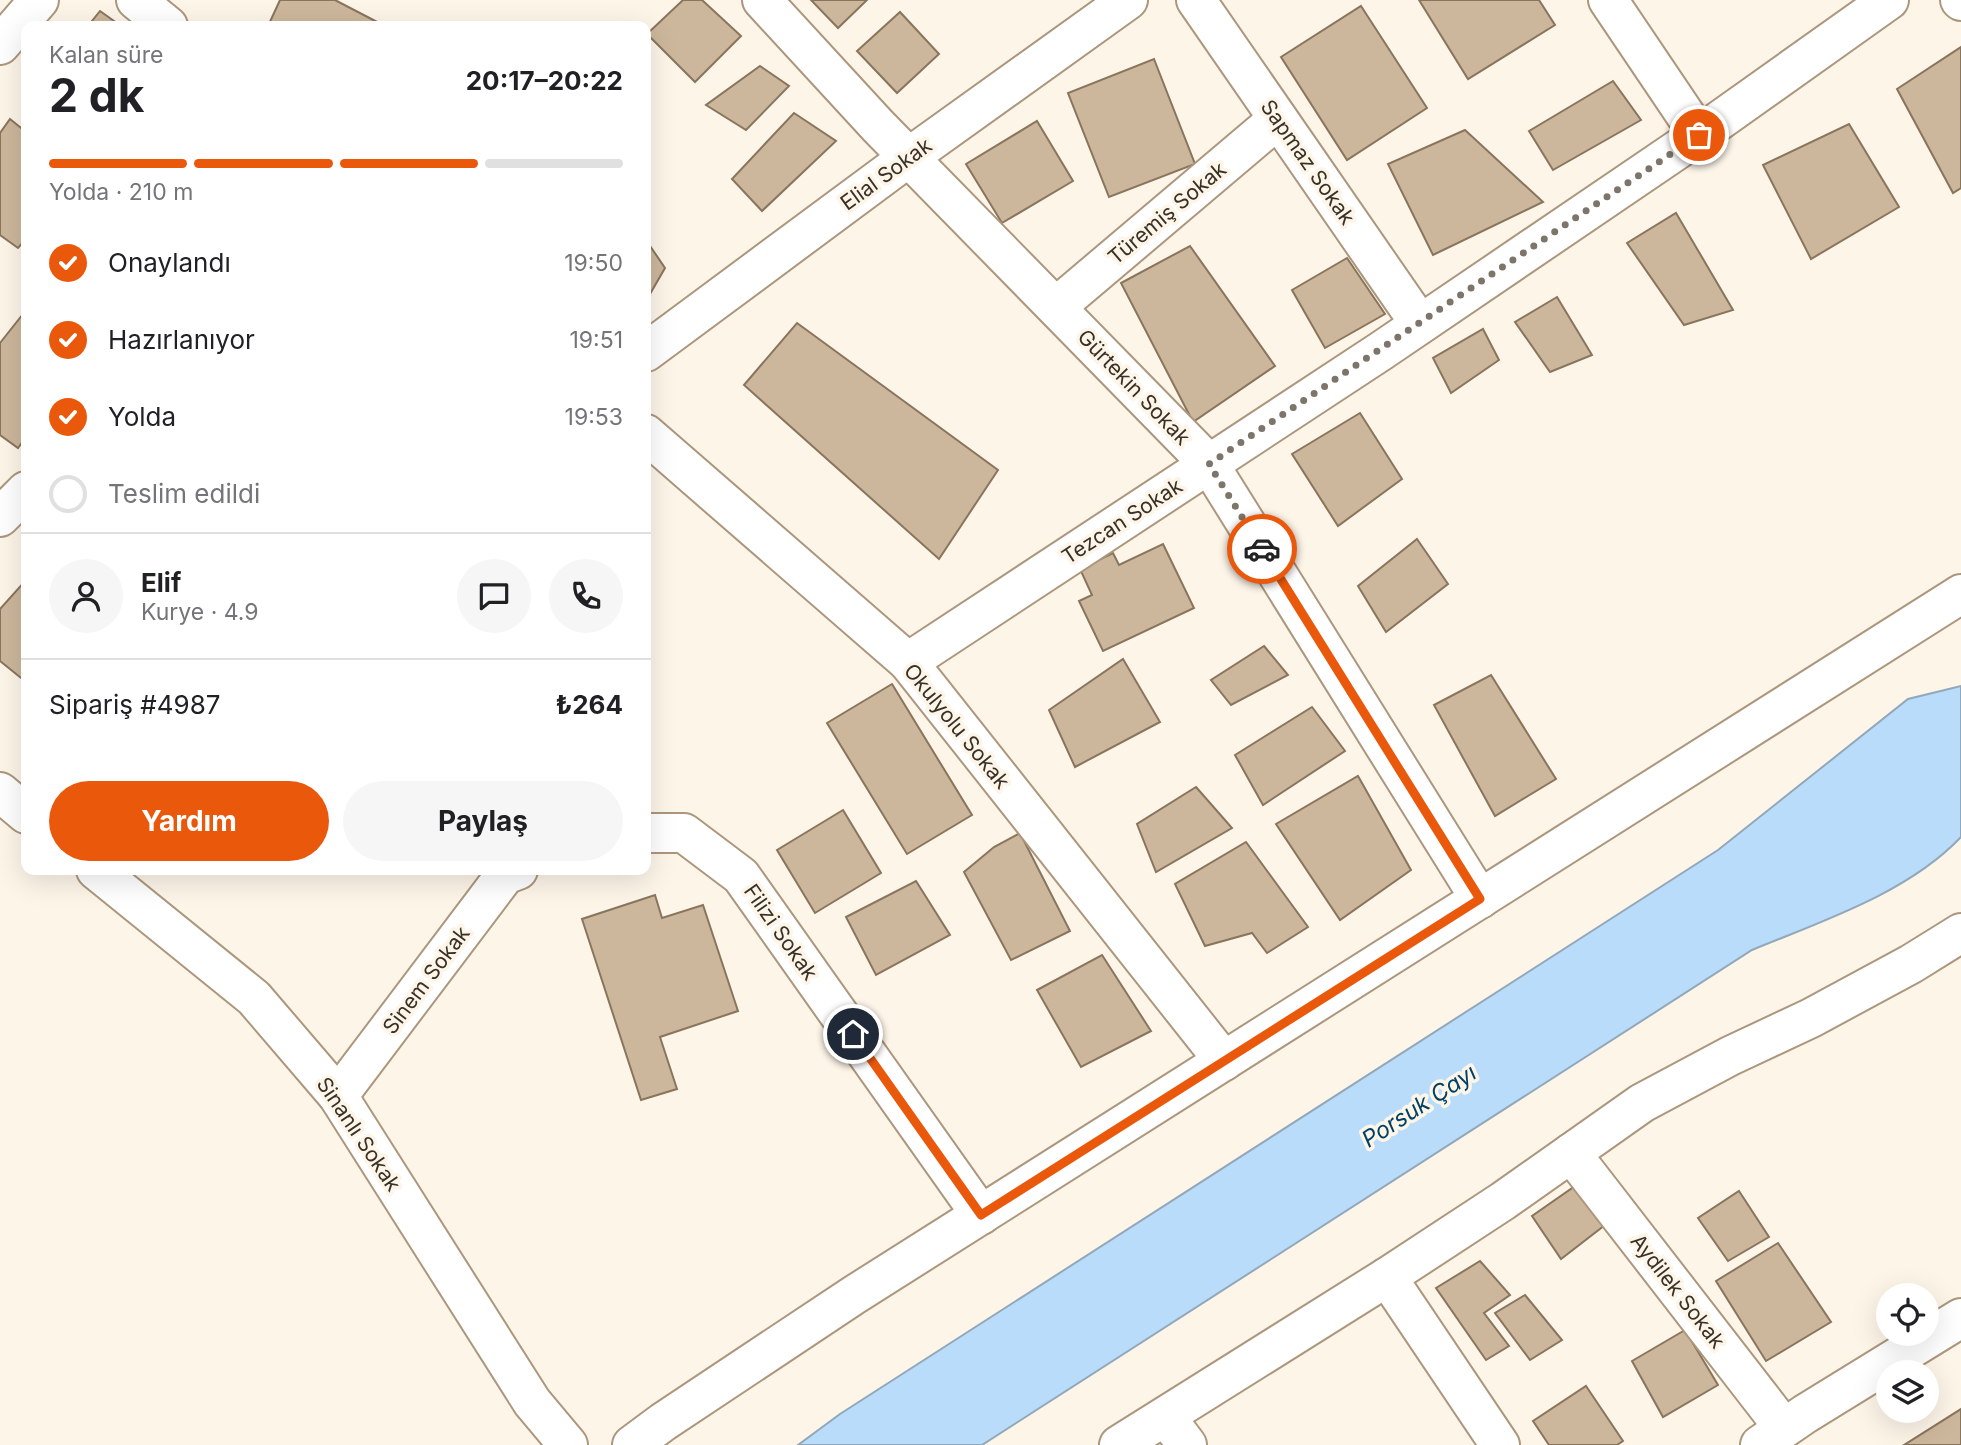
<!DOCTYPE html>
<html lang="tr">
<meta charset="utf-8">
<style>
:root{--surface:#fff;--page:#f6f6f6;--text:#202124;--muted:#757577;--line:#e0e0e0;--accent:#ea580c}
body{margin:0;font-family:Inter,sans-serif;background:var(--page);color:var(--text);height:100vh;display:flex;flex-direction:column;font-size:26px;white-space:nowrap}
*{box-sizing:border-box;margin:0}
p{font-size:23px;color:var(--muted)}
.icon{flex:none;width:38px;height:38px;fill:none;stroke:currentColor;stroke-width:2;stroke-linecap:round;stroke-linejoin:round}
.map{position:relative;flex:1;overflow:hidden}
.panel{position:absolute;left:21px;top:21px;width:630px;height:854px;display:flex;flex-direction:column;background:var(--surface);border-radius:14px;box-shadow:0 7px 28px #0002}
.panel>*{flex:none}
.tools{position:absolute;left:1876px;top:1283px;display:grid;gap:14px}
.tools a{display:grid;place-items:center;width:63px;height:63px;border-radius:50%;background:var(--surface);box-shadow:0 7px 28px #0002;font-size:35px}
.pin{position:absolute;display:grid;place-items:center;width:60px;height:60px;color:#fff;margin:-30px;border:4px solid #fff;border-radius:50%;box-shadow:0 2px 7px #0007}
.courier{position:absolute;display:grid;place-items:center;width:70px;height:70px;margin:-35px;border:5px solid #ea580c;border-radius:50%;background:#fff;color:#222;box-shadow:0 2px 9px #0007}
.headline em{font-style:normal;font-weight:700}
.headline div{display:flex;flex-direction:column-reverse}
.headline{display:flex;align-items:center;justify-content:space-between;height:119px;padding:0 28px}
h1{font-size:46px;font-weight:700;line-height:52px}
.bar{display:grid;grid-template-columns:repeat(4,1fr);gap:10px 7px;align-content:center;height:84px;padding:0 28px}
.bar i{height:9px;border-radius:5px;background:var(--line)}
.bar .selected{background:var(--accent)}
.bar p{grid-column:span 4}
.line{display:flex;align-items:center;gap:18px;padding:0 28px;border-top:2px solid var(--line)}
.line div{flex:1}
.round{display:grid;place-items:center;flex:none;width:74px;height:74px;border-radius:37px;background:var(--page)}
ol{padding:0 28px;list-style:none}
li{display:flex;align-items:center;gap:21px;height:77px}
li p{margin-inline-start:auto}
li .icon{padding:7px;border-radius:50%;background:var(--accent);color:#fff;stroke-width:4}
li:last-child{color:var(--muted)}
li i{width:38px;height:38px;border:4px solid var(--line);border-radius:50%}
.button{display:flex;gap:14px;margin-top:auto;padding:14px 28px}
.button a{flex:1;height:80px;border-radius:42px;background:var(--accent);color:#fff;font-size:28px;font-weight:700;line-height:80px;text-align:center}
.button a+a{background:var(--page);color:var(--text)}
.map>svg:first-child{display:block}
.water{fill:#b8dcf9;stroke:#92a8ba;stroke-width:2}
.building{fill:#ccb79c;stroke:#89755c;stroke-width:2}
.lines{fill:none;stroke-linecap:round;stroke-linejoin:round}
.street-casing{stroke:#ac977d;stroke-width:42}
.secondary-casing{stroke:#ac977d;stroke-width:42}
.street{stroke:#fff;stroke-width:38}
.secondary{stroke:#fff;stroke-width:38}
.done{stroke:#7e756a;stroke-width:7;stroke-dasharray:0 12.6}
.route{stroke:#ea580c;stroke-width:9}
.labels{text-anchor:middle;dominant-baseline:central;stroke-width:7;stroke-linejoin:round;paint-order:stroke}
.street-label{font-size:21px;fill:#393026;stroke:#fef5e9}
.water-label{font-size:23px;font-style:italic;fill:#014166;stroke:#fef5e9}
</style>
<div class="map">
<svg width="1961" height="1445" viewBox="0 0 1961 1445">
<rect width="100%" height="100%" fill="#fef5e9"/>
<path class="water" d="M1961,686V837C1908,893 1822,921 1752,950L982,1445H798L840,1414L1718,850L1908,699Z"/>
<g class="building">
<polygon points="280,0 335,0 383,25 268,26"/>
<polygon points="683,0 702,0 741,36 695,82 647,34"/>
<polygon points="811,0 867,0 838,28"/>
<polygon points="1419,0 1539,0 1555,25 1468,79"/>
<polygon points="1361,6 1427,108 1347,160 1281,57"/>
<polygon points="100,11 121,26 88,26"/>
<polygon points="900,12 939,54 897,93 857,51"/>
<polygon points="1961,47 1961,188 1953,193 1897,89"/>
<polygon points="1154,59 1195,164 1109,197 1068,93"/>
<polygon points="760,66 789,86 746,130 706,105"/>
<polygon points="1613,81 1641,120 1553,170 1529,131"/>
<polygon points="794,113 836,141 762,211 732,179"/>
<polygon points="10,119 26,132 26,239 18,248 0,235 0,133"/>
<polygon points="1037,121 1073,181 1002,223 966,164"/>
<polygon points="1849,124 1899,207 1811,259 1763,165"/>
<polygon points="1465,130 1543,202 1433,255 1388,164"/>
<polygon points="1676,213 1733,310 1684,325 1627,243"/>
<polygon points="646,240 665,268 646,301"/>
<polygon points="1190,246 1275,366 1193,422 1121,283"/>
<polygon points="1347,258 1385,314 1325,348 1292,290"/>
<polygon points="1557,297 1592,355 1550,372 1515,322"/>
<polygon points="23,314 26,316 26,437 18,448 0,435 0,343"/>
<polygon points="797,323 998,470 939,559 744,385"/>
<polygon points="1483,329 1499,360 1451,393 1433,358"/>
<polygon points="1360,413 1402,479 1338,526 1292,454"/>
<polygon points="1417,539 1448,584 1386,632 1358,586"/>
<polygon points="1163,544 1194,608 1103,651 1079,601 1092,595 1080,569 1113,553 1119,565"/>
<polygon points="26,580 26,682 0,661 0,609"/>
<polygon points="1264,646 1288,675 1231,705 1211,680"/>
<polygon points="1123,659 1160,722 1075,767 1049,710"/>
<polygon points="1491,675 1556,779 1495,816 1434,705"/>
<polygon points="892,684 972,815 907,854 827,723"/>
<polygon points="1312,707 1345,751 1263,805 1235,755"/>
<polygon points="1358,776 1411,870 1340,920 1276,824"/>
<polygon points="1196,787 1232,828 1156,872 1137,824"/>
<polygon points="843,810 881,873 815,913 777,850"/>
<polygon points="1020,833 1070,931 1011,960 964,872 994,847"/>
<polygon points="1246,842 1308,927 1267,953 1252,933 1205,946 1175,884"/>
<polygon points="916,881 950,935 876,975 846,917"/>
<polygon points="655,895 662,918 703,905 738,1011 660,1037 677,1089 641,1100 582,919"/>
<polygon points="1102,955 1151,1031 1081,1067 1037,990"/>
<polygon points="1578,1184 1605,1225 1561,1259 1532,1216"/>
<polygon points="1739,1191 1769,1237 1728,1261 1698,1218"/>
<polygon points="1778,1243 1831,1322 1766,1361 1716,1281"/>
<polygon points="1480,1261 1510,1295 1484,1313 1509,1346 1486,1360 1436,1288"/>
<polygon points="1525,1295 1562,1340 1530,1360 1495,1313"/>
<polygon points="1685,1330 1718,1385 1663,1417 1632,1361"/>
<polygon points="1586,1386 1623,1441 1617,1445 1549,1445 1533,1421"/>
<polygon points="1961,1409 1961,1445 1904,1445"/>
</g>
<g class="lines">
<defs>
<g id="street">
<polyline points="136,0 168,26"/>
<polyline points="762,0 878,126 1209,464 1480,899"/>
<polyline points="1196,0 1420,324"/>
<polyline points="0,45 39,0"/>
<polyline points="1056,307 1278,119"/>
<polyline points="646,352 909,157 1128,0"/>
<polyline points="646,434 908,662 1224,1061"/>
<polyline points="0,517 26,491"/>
<polyline points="908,662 1381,351 1699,135"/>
<polyline points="0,792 26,814"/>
<polyline points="646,833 684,833 741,876 981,1215"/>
<polyline points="96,870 254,998 338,1096 532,1402 568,1445"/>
<polyline points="338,1096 505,875 518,870"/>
<polyline points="1571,1153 1784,1428"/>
<polyline points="1387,1277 1500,1445"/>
<polyline points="1166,1417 1187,1445"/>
<polyline points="632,1445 663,1422 854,1295 1961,594"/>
<polyline points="1760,1445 1805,1414 1961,1318"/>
</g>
<g id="secondary">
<polyline points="1608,0 1699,135 1889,0"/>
<polyline points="1960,0 1961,1"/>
<polyline points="1119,1445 1387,1277 1503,1201 1642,1103 1730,1056 1811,1018 1911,964 1961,933"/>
</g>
</defs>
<use href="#street" class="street-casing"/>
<use href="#secondary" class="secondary-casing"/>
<use href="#street" class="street"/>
<use href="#secondary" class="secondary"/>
</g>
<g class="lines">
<polyline class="done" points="1262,549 1209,464 1699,135"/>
<polyline class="route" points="853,1034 981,1215 1480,899 1262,549"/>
</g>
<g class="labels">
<g class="street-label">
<text transform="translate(1308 162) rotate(55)">Sapmaz Sokak</text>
<text transform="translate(886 174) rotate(-36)">Elial Sokak</text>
<text transform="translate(1167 213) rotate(-40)">Türemiş Sokak</text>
<text transform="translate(1134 387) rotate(46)">Gürtekin Sokak</text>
<text transform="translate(1122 521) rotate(-33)">Tezcan Sokak</text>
<text transform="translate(957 726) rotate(51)">Okulyolu Sokak</text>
<text transform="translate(781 932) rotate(55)">Filizi Sokak</text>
<text transform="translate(426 980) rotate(-53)">Sinem Sokak</text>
<text transform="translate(359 1134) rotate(56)">Sinanlı Sokak</text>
<text transform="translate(1678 1291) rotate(52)">Aydilek Sokak</text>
</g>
<g class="water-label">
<text transform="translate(1419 1106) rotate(-33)">Porsuk Çayı</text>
</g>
</g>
</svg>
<div class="tools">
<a><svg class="icon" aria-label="locate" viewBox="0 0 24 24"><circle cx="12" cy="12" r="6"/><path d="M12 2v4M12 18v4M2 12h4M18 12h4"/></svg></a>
<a><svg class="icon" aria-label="layers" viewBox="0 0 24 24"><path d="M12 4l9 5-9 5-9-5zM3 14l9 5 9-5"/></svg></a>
</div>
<div class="pin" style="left:1699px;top:135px;background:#ea580c"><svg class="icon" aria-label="bag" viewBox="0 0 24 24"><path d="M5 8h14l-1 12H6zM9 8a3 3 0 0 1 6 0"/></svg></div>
<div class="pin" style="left:853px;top:1034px;background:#1f2937"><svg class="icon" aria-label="home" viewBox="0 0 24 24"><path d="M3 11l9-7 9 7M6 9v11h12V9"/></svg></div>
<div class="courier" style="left:1262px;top:549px"><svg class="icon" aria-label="car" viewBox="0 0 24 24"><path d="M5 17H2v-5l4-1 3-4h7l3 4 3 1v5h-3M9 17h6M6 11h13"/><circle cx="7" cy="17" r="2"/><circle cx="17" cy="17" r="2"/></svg></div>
<section class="panel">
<div class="headline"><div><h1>2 dk</h1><p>Kalan süre</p></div><em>20:17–20:22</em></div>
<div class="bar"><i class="selected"></i><i class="selected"></i><i class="selected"></i><i></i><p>Yolda · 210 m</p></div>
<ol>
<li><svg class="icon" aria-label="check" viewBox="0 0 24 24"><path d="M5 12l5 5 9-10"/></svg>Onaylandı<p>19:50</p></li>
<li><svg class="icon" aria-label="check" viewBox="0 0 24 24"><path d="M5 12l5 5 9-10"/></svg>Hazırlanıyor<p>19:51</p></li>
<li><svg class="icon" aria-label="check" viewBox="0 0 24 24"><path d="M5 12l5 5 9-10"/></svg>Yolda<p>19:53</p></li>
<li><i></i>Teslim edildi</li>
</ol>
<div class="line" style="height:126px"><a class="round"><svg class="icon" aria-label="person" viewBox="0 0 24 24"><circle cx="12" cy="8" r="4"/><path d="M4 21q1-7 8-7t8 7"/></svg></a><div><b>Elif</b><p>Kurye · 4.9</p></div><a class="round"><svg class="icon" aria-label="chat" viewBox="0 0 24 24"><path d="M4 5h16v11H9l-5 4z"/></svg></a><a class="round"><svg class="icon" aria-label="phone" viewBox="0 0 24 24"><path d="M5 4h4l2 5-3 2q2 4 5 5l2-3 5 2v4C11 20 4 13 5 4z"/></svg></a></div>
<div class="line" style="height:91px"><div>Sipariş #4987</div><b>₺264</b></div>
<div class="button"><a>Yardım</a><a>Paylaş</a></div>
</section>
</div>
